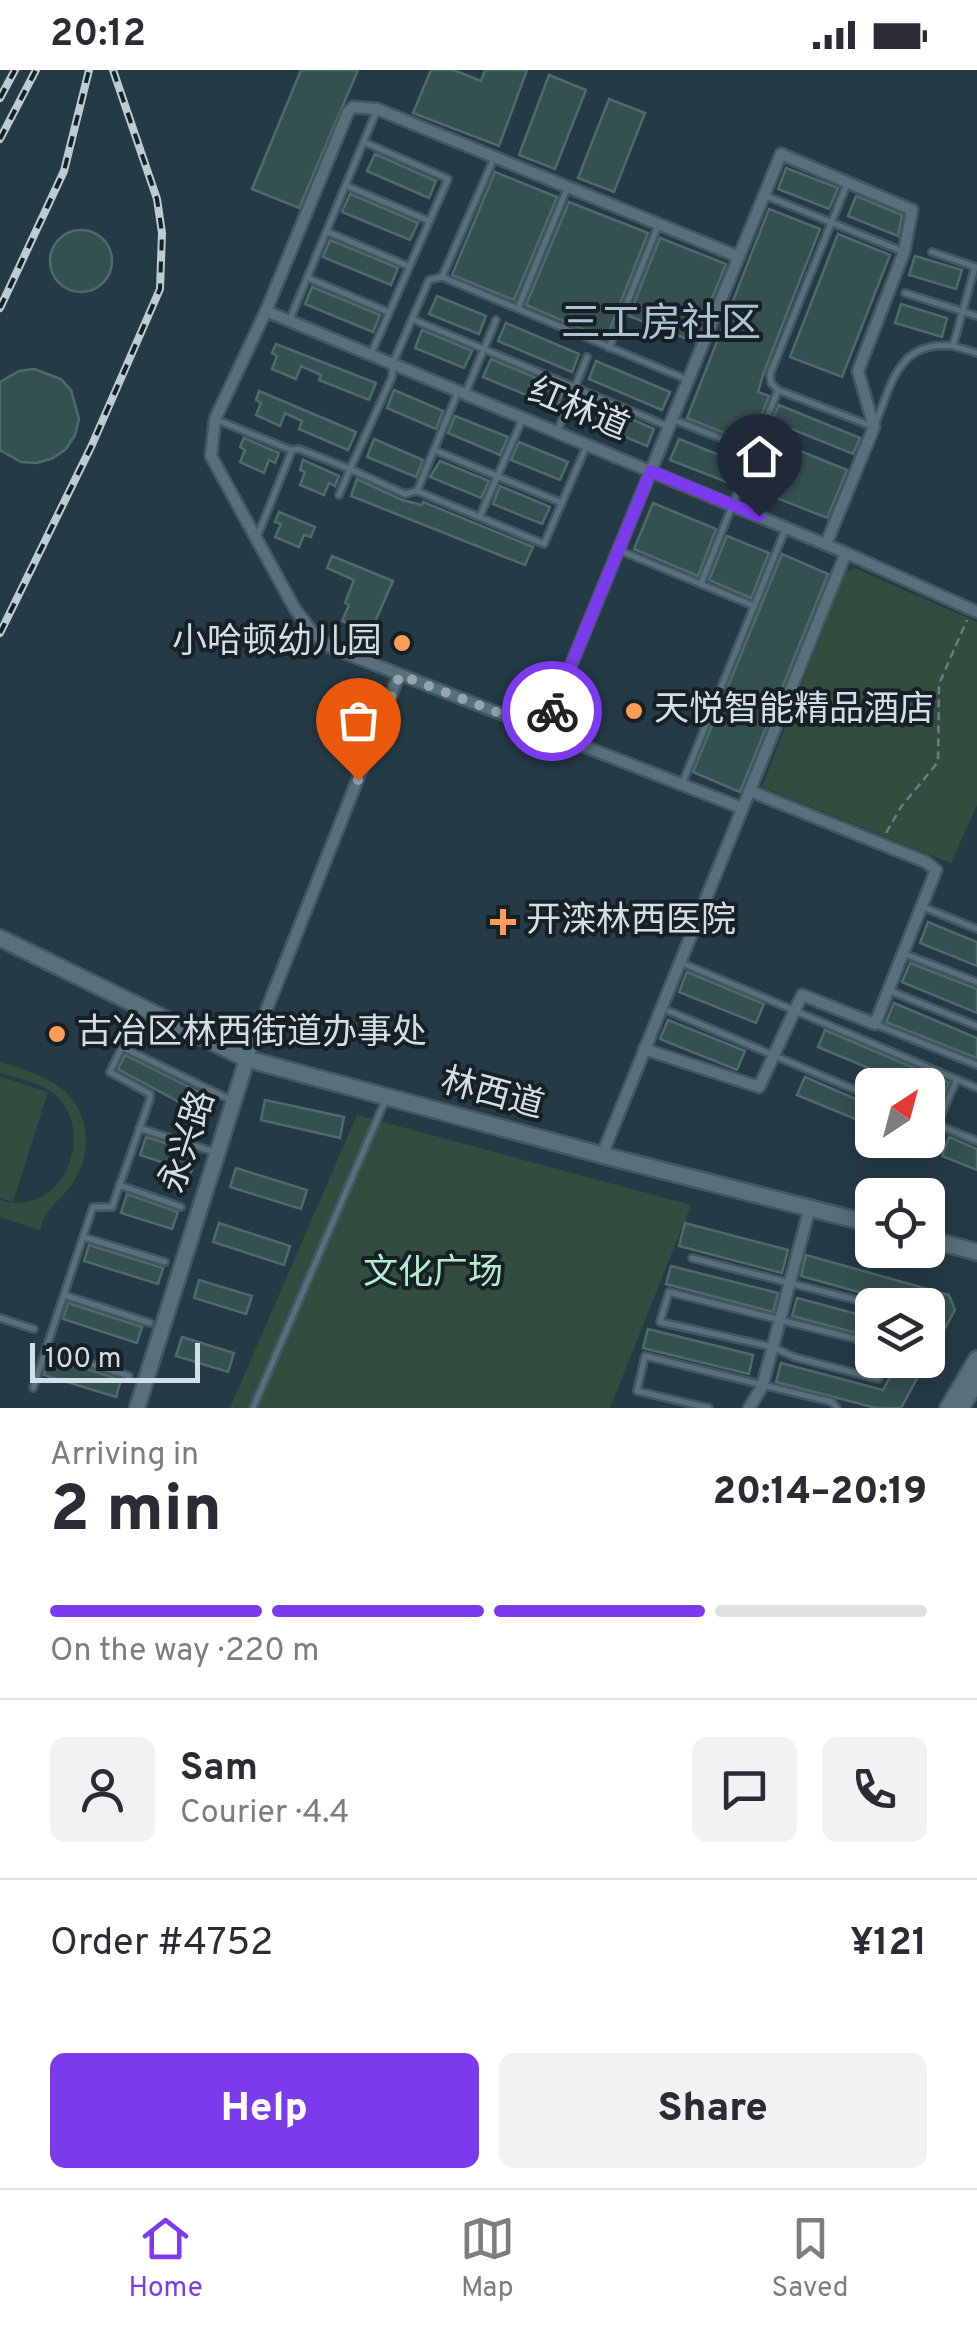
<!DOCTYPE html>
<meta charset="utf-8">
<style>
:root{--surface:#fff;--page:#f2f2f3;--text:#2b2b33;--muted:#7c7c81;--line:#e1e1e2;--accent:#7c3aed}
body{margin:0;font-family:Overpass,"Noto Sans SC",sans-serif;background:var(--page);color:var(--text);height:100vh;display:flex;flex-direction:column;font-size:38px;white-space:nowrap}
*{box-sizing:border-box;margin:0}
p{font-size:32px;color:var(--muted)}
.icon{flex:none;width:55px;height:55px;fill:none;stroke:currentColor;stroke-width:2;stroke-linecap:round;stroke-linejoin:round}
.map{position:relative;height:1338px;overflow:hidden}
.side{display:flex;flex-direction:column;background:var(--surface);flex:1}
.side>*{flex:none}
.needle{width:65px;rotate:36deg}
.controls{position:absolute;left:855px;top:998px;display:grid;gap:20px}
.controls a{display:grid;place-items:center;width:90px;height:90px;border-radius:15px;background:var(--surface);box-shadow:0 5px 25px #0003;font-size:50px}
.scale{position:absolute;left:30px;bottom:25px;width:170px;box-sizing:border-box;padding-left:10px;border:5px solid #d1dfe6;border-top:0;font-size:28px;line-height:35px;white-space:nowrap;color:#d1dfe6;-webkit-text-stroke:8px #162025;paint-order:stroke}
.pin{position:absolute;display:grid;place-items:center;width:85px;height:85px;color:#fff;margin:-102px -42px;border-radius:50% 50% 50% 0;rotate:-45deg;box-shadow:0 0 10px #0007}
.pin .icon{rotate:45deg}
.courier{position:absolute;display:grid;place-items:center;width:100px;height:100px;margin:-50px;border:8px solid #7c3aed;border-radius:50%;background:#fff;color:#222;box-shadow:0 2px 12px #0007}
.headline em{font-style:normal;font-weight:800}
.headline div{display:flex;flex-direction:column-reverse}
.headline{display:flex;align-items:center;justify-content:space-between;height:170px;padding:0 50px}
h1{font-size:65px;font-weight:800;line-height:75px}
.bar{display:grid;grid-template-columns:repeat(4,1fr);gap:15px 10px;align-content:center;height:120px;padding:0 50px}
.bar i{height:12px;border-radius:8px;background:var(--line)}
.bar .active{background:var(--accent)}
.bar p{grid-column:span 4}
.line{display:flex;align-items:center;gap:25px;padding:0 50px;border-top:2px solid var(--line)}
.line div{flex:1}
.round{display:grid;place-items:center;flex:none;width:105px;height:105px;border-radius:15px;background:var(--page)}
.action{display:flex;gap:20px;margin-top:auto;padding:20px 50px}
.action a{flex:1;height:115px;border-radius:15px;background:var(--accent);color:#fff;font-size:40px;font-weight:800;line-height:115px;text-align:center}
.action a+a{background:var(--page);color:var(--text)}
.status{display:flex;justify-content:space-between;align-items:center;height:70px;padding:0 50px;background:var(--surface);direction:ltr}
.status svg{height:28px;fill:currentColor}
.tab-bar{display:flex;justify-content:space-around;align-items:center;height:140px;border-top:2px solid var(--line);background:var(--surface);font-size:28px;color:var(--muted)}
.tab-bar a{display:grid;justify-items:center;gap:5px}
.tab-bar .active{color:var(--accent)}
.map>svg:first-child{display:block}
.green{fill:#324d3e}
.building{fill:#345150;stroke:#4e6b6b;stroke-width:2.5}
.lines{fill:none;stroke-linecap:round;stroke-linejoin:round}
.service-casing{stroke:#425760;stroke-width:10}
.minor-casing{stroke:#425760;stroke-width:15}
.tertiary-casing{stroke:#425760;stroke-width:19}
.secondary-casing{stroke:#425760;stroke-width:20}
.path{stroke:#697d86;stroke-width:2.5;stroke-dasharray:8 5;stroke-linecap:butt}
.service{stroke:#57707c;stroke-width:5}
.minor{stroke:#57707c;stroke-width:10}
.tertiary{stroke:#57707c;stroke-width:14}
.secondary{stroke:#57707c;stroke-width:15}
.rail-casing{stroke:#bcccd3;stroke-width:8}
.rail{stroke:#162025;stroke-width:4;stroke-dasharray:11;stroke-linecap:butt}
.done{stroke:#94a6ae;stroke-width:10;stroke-dasharray:0 18}
.route{stroke:#7c3aed;stroke-width:12}
.poi-dot{fill:#fd9c55;stroke:#162025;stroke-width:4}
.labels{text-anchor:middle;dominant-baseline:central;stroke-width:8;stroke-linejoin:round;paint-order:stroke}
.street-label{font-size:35px;fill:#d1dfe6;stroke:#162025}
.poi-label{font-size:35px;fill:#d1dfe6;stroke:#162025;text-anchor:start}
.park-label{font-size:35px;fill:#b3edcc;stroke:#162025}
.quarter-label{font-size:40px;fill:#abc6d3;stroke:#162025}
</style>
<div class="status"><b>20:12</b><svg viewBox="0 0 49 12"><path d="M0 12V9h3v3zM5 12V6h3v6zM10 12V3h3v9zM15 12V0h3v12zM26 1h20v11H26zM47 4h2v5h-2z"/></svg></div>
<div class="map">
<svg width="977" height="1338" viewBox="0 0 977 1338">
<rect width="100%" height="100%" fill="#243b46"/>
<g class="green">
<polygon points="854,498 977,552 977,735 951,793 762,717 845,503"/>
<path d="M0,992C37,1004 78,1014 85,1059C88,1078 84,1095 74,1111C61,1132 46,1135 40,1160L0,1147V1130C63,1150 100,1059 52,1022C38,1012 16,1008 0,1003Z"/>
<polygon points="0,1007 48,1022 13,1132 0,1128"/>
<polygon points="357,1045 691,1135 610,1338 230,1338"/>
</g>
<g class="building">
<polygon points="301,0 358,0 299,138 252,119"/>
<polygon points="431,0 454,0 481,11 485,0 527,0 499,76 413,43"/>
<polygon points="549,5 586,20 555,99 519,85"/>
<polygon points="609,29 645,43 614,122 578,108"/>
<polygon points="375,84 436,111 429,128 367,101"/>
<polygon points="786,98 838,118 829,139 778,119"/>
<polygon points="495,102 557,127 514,230 452,205"/>
<polygon points="350,124 418,153 410,170 342,142"/>
<polygon points="856,126 902,145 898,166 848,146"/>
<polygon points="569,132 648,163 606,269 526,235"/>
<polygon points="769,139 820,159 764,302 758,322 769,326 750,373 687,348"/>
<circle cx="81" cy="191" r="31"/>
<polygon points="838,164 890,185 842,307 790,287"/>
<polygon points="660,168 726,194 694,272 629,246"/>
<polygon points="330,170 398,198 391,215 323,187"/>
<polygon points="915,186 962,200 956,219 909,205"/>
<polygon points="312,217 380,245 373,262 305,234"/>
<polygon points="437,226 486,246 479,264 429,244"/>
<polygon points="901,234 947,248 942,267 895,253"/>
<polygon points="506,253 579,284 572,302 498,271"/>
<polygon points="422,260 472,281 464,298 415,278"/>
<polygon points="276,274 376,313 369,330 319,310 321,305 301,296 296,309 272,299 277,286 272,283"/>
<polygon points="491,289 564,320 557,338 483,307"/>
<polygon points="596,291 670,322 662,340 589,309"/>
<polygon points="34,299 61,309 71,320 79,349 75,365 66,379 53,388 37,393 21,392 0,380 0,312 19,301"/>
<polygon points="394,320 443,341 436,359 387,338"/>
<polygon points="259,321 356,362 348,380 299,359 302,351 285,343 280,356 256,345 261,333 256,330"/>
<polygon points="581,327 654,359 647,376 573,345"/>
<polygon points="779,335 860,368 853,384 772,351"/>
<polygon points="455,346 508,367 500,385 448,363"/>
<polygon points="766,367 847,400 827,448 747,416"/>
<polygon points="244,368 279,383 275,393 269,390 264,403 240,392 245,380 240,377"/>
<polygon points="374,369 423,390 416,407 367,387"/>
<polygon points="679,369 742,394 734,415 670,390"/>
<polygon points="519,372 568,392 560,410 511,390"/>
<polygon points="303,390 339,406 335,416 329,413 324,425 300,415 305,402 300,400"/>
<polygon points="440,391 489,411 481,428 430,407"/>
<polygon points="357,409 402,430 422,435 423,432 533,477 525,495 351,426"/>
<polygon points="500,416 550,437 542,454 493,434"/>
<polygon points="653,433 716,459 698,506 634,479"/>
<polygon points="279,442 315,457 311,467 304,465 299,477 275,467 281,454 275,452"/>
<polygon points="727,466 769,483 751,528 709,510"/>
<polygon points="782,484 828,504 740,722 693,702"/>
<polygon points="332,486 393,511 370,563 342,551 349,535 345,533 354,510 327,498"/>
<polygon points="928,852 977,872 977,896 920,873"/>
<polygon points="910,893 977,919 977,943 902,912"/>
<polygon points="687,902 764,934 756,953 679,922"/>
<polygon points="894,933 977,968 977,988 886,952"/>
<polygon points="668,950 745,981 737,1000 660,969"/>
<polygon points="825,960 949,1013 942,1029 928,1023 928,1015 909,1015 818,977"/>
<polygon points="125,985 213,1029 205,1046 118,999"/>
<polygon points="805,1007 872,1036 872,1056 797,1025"/>
<polygon points="265,1030 344,1047 340,1068 261,1050"/>
<polygon points="146,1067 197,1083 191,1102 140,1085"/>
<polygon points="949,1067 977,1079 977,1100 942,1086"/>
<polygon points="236,1098 307,1120 301,1139 230,1117"/>
<polygon points="127,1124 178,1142 172,1159 121,1143"/>
<polygon points="219,1153 290,1176 284,1195 213,1172"/>
<polygon points="685,1153 788,1180 782,1203 679,1176"/>
<polygon points="89,1175 163,1198 158,1214 84,1191"/>
<polygon points="806,1185 949,1225 955,1240 928,1289 928,1235 906,1235 801,1206"/>
<polygon points="671,1196 778,1223 773,1242 666,1214"/>
<polygon points="199,1210 252,1226 246,1244 194,1228"/>
<polygon points="797,1228 872,1248 872,1267 792,1246"/>
<polygon points="68,1233 142,1257 137,1273 63,1249"/>
<polygon points="648,1259 753,1285 749,1304 643,1278"/>
<polygon points="182,1267 234,1283 228,1302 176,1286"/>
<polygon points="50,1287 121,1310 116,1327 44,1305"/>
<polygon points="899,1290 927,1290 901,1338 876,1338 776,1312 781,1293 883,1320"/>
</g>
<g class="lines">
<defs>
<g id="service">
<polyline points="364,72 448,109 371,284"/>
<path d="M847,114L770,304L771,313L778,320L874,357C892,315 897,270 953,276L975,197"/>
<polyline points="347,116 429,151"/>
<polyline points="764,125 904,182"/>
<polyline points="328,162 408,196"/>
<polyline points="932,182 976,197"/>
<polyline points="442,207 495,86"/>
<polyline points="308,208 388,242"/>
<polyline points="905,223 977,246"/>
<polyline points="518,238 567,119"/>
<polyline points="290,249 376,42"/>
<polyline points="412,249 667,356"/>
<polyline points="953,276 977,283"/>
<polyline points="609,278 658,156"/>
<polyline points="465,324 496,250"/>
<polyline points="215,349 291,380"/>
<polyline points="672,349 753,381"/>
<polyline points="557,362 587,287"/>
<polyline points="434,380 562,433"/>
<polyline points="417,421 457,324"/>
<polyline points="339,425 350,399 405,424 417,421 544,474 586,377"/>
<polyline points="480,446 522,350"/>
<polyline points="257,467 292,380 299,379 350,399 392,307 393,293 429,210 442,207 688,310"/>
<polyline points="621,481 754,536"/>
<polyline points="701,514 778,320"/>
<polyline points="682,714 785,460"/>
<polyline points="923,837 977,859"/>
<polyline points="905,884 977,912"/>
<polyline points="687,895 977,1018"/>
<polyline points="888,920 977,956"/>
<polyline points="669,941 872,1027"/>
<polyline points="877,955 977,995"/>
<polyline points="928,1051 977,1071"/>
<polyline points="937,1055 957,1009"/>
<polyline points="139,1058 217,1083"/>
<polyline points="119,1115 181,1137"/>
<polyline points="83,1167 165,1192"/>
<polyline points="692,1188 876,1235"/>
<polyline points="64,1225 150,1253"/>
<polyline points="0,1248 34,1259"/>
<polyline points="872,1273 669,1222 660,1252 773,1277 794,1287 878,1309 889,1290"/>
<polyline points="46,1279 129,1306"/>
<polyline points="33,1318 93,1137 112,1137 150,1029 150,1024 110,1002 122,977 231,1030"/>
<polyline points="253,1338 385,1031"/>
<polyline points="709,1338 637,1321 645,1286 832,1332 837,1338"/>
</g>
<g id="minor">
<polyline points="739,187 377,39 353,37 348,42 266,241 215,349 211,386 295,539 313,563 332,578 742,738"/>
<polyline points="266,241 846,483 977,542"/>
<polyline points="544,661 781,84 912,140 904,182 858,301 874,357 826,474"/>
<polyline points="644,979 759,1017 802,925 875,954 936,800 926,792 750,721"/>
<polyline points="247,989 399,605"/>
<polyline points="602,1085 846,483"/>
<polyline points="749,1338 762,1317 810,1137"/>
</g>
<polyline id="tertiary" points="137,1338 247,989"/>
<g id="secondary">
<polyline points="0,868 247,989 602,1085 872,1154"/>
<polyline points="928,1169 977,1182"/>
<polyline points="948,1338 977,1289"/>
<polyline points="961,1338 977,1311"/>
</g>
</defs>
<use href="#service" class="service-casing"/>
<use href="#minor" class="minor-casing"/>
<use href="#tertiary" class="tertiary-casing"/>
<use href="#secondary" class="secondary-casing"/>
<polyline class="path" points="886,763 901,737 938,692 939,614 967,550"/>
<use href="#service" class="service"/>
<use href="#minor" class="minor"/>
<use href="#tertiary" class="tertiary"/>
<use href="#secondary" class="secondary"/>
<defs>
<g id="rail">
<polyline points="0,28 15,0"/>
<polyline points="0,69 36,0"/>
<polyline points="0,238 64,101 89,0"/>
<polyline points="0,563 91,377 160,219 162,163 157,129 113,0"/>
</g>
</defs>
<use href="#rail" class="rail-casing"/>
<use href="#rail" class="rail"/>
</g>
<g class="lines">
<polyline class="done" points="358,710 400,605 544,660 552,641"/>
<polyline class="route" points="552,641 651,401 759,446"/>
</g>
<g class="poi-dot">
<circle cx="402" cy="573" r="10"/>
<circle cx="634" cy="641" r="10"/>
<path d="M498 837h10v10h10v10h-10v10h-10v-10h-10v-10h10z"/>
<circle cx="57" cy="964" r="10"/>
</g>
<g class="labels">
<g class="street-label">
<text transform="translate(578 341) rotate(23)">红林道</text>
<text transform="translate(492 1025) rotate(15)">林西道</text>
<text transform="translate(189 1072) rotate(-72)">永兴路</text>
</g>
<g class="poi-label">
<text x="382" y="573" text-anchor="end">小哈顿幼儿园</text>
<text x="654" y="641">天悦智能精品酒店</text>
<text x="526" y="852">开滦林西医院</text>
<text x="77" y="964">古冶区林西街道办事处</text>
</g>
<g class="park-label">
<text x="433" y="1204">文化广场</text>
</g>
<g class="quarter-label">
<text x="661" y="256">三工房社区</text>
</g>
</g>
</svg>
<div class="controls">
<a><svg class="needle" viewBox="-14 -14 28 28"><path d="M0-13l5 13h-10z" fill="#e53935"/><path d="M0 13l5-13h-10z" fill="#7c7c81"/></svg></a>
<a><svg class="icon" aria-label="locate" viewBox="0 0 24 24"><circle cx="12" cy="12" r="6"/><path d="M12 2v4M12 18v4M2 12h4M18 12h4"/></svg></a>
<a><svg class="icon" aria-label="layers" viewBox="0 0 24 24"><path d="M12 4l9 5-9 5-9-5zM3 14l9 5 9-5"/></svg></a>
</div>
<div class="scale">100 m</div>
<div class="pin" style="left:358px;top:710px;background:#ea580c"><svg class="icon" aria-label="bag" viewBox="0 0 24 24"><path d="M5 8h14l-1 12H6zM9 8a3 3 0 0 1 6 0"/></svg></div>
<div class="pin" style="left:759px;top:446px;background:#1f2937"><svg class="icon" aria-label="home" viewBox="0 0 24 24"><path d="M3 11l9-7 9 7M6 9v11h12V9"/></svg></div>
<div class="courier" style="left:552px;top:641px"><svg class="icon" aria-label="bike" viewBox="0 0 24 24"><circle cx="6" cy="16" r="4"/><circle cx="18" cy="16" r="4"/><path d="M6 16l4-8h5l3 8M10 8l3 8H6M13 5h3"/></svg></div>
</div>
<section class="side">
<div class="headline"><div><h1>2 min</h1><p>Arriving in</p></div><em>20:14–20:19</em></div>
<div class="bar"><i class="active"></i><i class="active"></i><i class="active"></i><i></i><p>On the way · 220 m</p></div>
<div class="line" style="height:180px"><a class="round"><svg class="icon" aria-label="person" viewBox="0 0 24 24"><circle cx="12" cy="8" r="4"/><path d="M4 21q1-7 8-7t8 7"/></svg></a><div><b>Sam</b><p>Courier · 4.4</p></div><a class="round"><svg class="icon" aria-label="chat" viewBox="0 0 24 24"><path d="M4 5h16v11H9l-5 4z"/></svg></a><a class="round"><svg class="icon" aria-label="phone" viewBox="0 0 24 24"><path d="M5 4h4l2 5-3 2q2 4 5 5l2-3 5 2v4C11 20 4 13 5 4z"/></svg></a></div>
<div class="line" style="height:130px"><div>Order #4752</div><b>¥121</b></div>
<div class="action"><a>Help</a><a>Share</a></div>
</section>
<nav class="tab-bar">
<a class="active"><svg class="icon" aria-label="home" viewBox="0 0 24 24"><path d="M3 11l9-7 9 7M6 9v11h12V9"/></svg>Home</a>
<a><svg class="icon" aria-label="map" viewBox="0 0 24 24"><path d="M3 6l6-2 6 2 6-2v14l-6 2-6-2-6 2zM9 4v14M15 6v14"/></svg>Map</a>
<a><svg class="icon" aria-label="saved" viewBox="0 0 24 24"><path d="M7 4h10v16l-5-4-5 4z"/></svg>Saved</a>
</nav>
